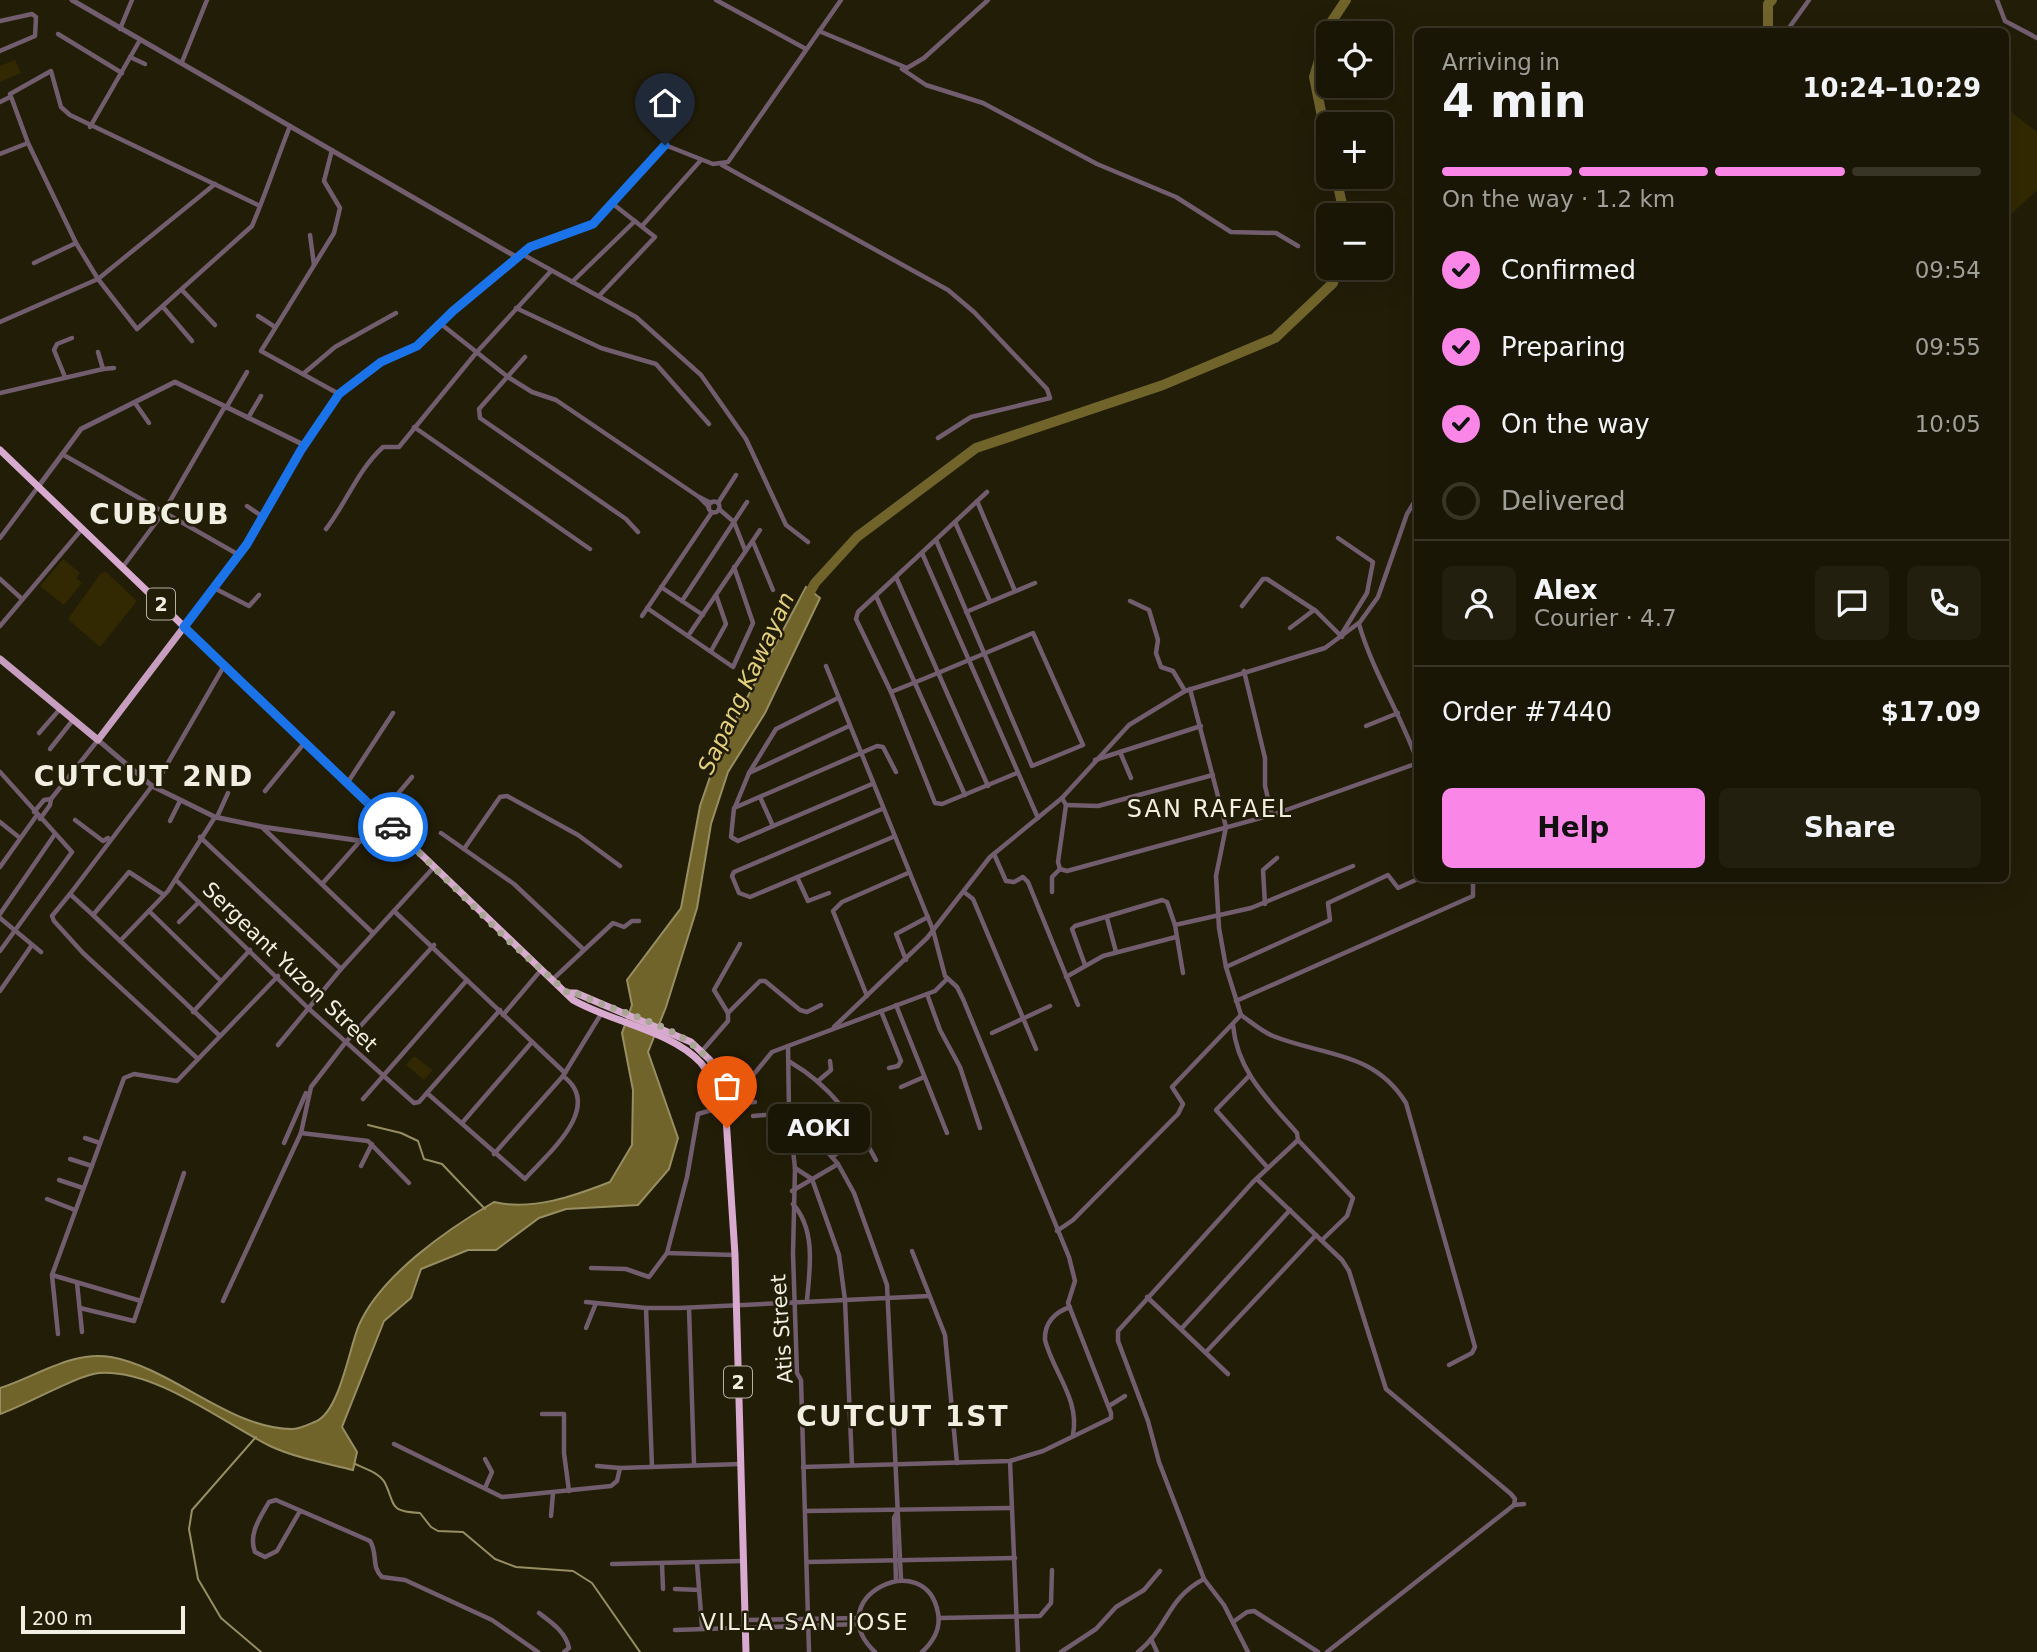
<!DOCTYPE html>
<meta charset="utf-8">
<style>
:root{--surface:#1a1605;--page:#231f0f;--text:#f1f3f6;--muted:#9f9f9a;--line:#383527;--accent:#fa87e7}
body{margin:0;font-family:"DejaVu Sans",sans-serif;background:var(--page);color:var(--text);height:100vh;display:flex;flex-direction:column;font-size:26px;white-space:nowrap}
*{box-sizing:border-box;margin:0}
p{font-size:23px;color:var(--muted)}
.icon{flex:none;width:38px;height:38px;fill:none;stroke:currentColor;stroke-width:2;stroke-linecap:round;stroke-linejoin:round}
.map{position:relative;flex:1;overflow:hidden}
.details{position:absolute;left:1414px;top:28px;width:595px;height:854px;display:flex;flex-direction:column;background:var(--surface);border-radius:10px;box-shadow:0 7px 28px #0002,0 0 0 2px var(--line)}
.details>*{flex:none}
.buttons{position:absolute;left:1316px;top:21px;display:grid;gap:14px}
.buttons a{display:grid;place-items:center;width:77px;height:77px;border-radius:10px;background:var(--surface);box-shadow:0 7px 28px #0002,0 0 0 2px var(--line);font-size:35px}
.scale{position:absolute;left:21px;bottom:18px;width:164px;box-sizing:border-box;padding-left:7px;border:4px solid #f1efe1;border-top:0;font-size:19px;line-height:24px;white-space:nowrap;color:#f1efe1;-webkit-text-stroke:5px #221d07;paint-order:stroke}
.pin{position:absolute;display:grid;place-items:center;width:60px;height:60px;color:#fff;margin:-72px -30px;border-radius:50% 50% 50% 0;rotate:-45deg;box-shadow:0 0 7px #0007}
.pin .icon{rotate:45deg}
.courier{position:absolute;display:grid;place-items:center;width:70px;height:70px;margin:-35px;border:5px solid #1a73e8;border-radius:50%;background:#fff;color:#222;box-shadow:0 2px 9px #0007}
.bubble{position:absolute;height:49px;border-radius:10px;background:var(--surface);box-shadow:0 7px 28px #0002,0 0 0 2px var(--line);font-size:23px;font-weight:800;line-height:49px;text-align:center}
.summary em{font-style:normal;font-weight:800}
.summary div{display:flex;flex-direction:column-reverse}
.summary{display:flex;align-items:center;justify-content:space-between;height:119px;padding:0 28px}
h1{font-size:46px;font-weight:800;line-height:52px}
.bar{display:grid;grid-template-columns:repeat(4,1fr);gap:10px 7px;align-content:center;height:84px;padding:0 28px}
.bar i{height:9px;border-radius:5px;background:var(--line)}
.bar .selected{background:var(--accent)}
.bar p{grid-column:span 4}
.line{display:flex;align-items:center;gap:18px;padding:0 28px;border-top:2px solid var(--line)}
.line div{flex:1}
.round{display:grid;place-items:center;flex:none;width:74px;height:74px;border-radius:10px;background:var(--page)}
ol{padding:0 28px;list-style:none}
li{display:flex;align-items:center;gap:21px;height:77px}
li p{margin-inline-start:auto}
li .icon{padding:7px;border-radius:50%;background:var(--accent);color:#111;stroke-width:4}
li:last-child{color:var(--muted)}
li i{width:38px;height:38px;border:4px solid var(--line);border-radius:50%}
.primary-button{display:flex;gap:14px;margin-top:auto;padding:14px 28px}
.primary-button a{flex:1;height:80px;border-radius:10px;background:var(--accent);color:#111;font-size:28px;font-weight:800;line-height:80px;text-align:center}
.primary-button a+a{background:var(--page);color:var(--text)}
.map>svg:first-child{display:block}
.green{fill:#322902}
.water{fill:#71642b;stroke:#978e62;stroke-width:2}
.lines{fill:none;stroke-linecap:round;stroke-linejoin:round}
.stream{stroke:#978e62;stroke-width:2}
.river{stroke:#71642b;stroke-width:10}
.minor{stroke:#715d6d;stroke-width:4.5}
.tertiary{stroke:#715d6d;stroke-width:5}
.primary{stroke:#c79ebf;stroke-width:7}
.trunk{stroke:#d8aad0;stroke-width:7}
.done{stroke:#a9a695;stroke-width:7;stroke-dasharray:0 12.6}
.route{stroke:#1a73e8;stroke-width:9}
.labels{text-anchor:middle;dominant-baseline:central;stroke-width:5;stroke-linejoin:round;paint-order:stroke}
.shield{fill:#221d07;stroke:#b3b0a0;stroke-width:2}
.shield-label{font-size:19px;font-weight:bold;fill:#f1efe1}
.street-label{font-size:21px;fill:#f1efe1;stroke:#221d07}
.water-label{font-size:23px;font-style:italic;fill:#e4d07b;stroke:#221d07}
.neighbourhood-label{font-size:23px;letter-spacing:2px;fill:#f1efe1;stroke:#221d07}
.quarter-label{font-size:24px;letter-spacing:2px;fill:#f1efe1;stroke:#221d07}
.district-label{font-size:28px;font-weight:bold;letter-spacing:2px;fill:#f1efe1;stroke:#221d07}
</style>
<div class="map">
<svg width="2037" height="1652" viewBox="0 0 2037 1652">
<rect width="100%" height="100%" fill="#221d07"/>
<g class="green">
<polygon points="15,60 21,73 0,82 0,66"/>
<polygon points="2006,108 2037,132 2037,190 2006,219"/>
<polygon points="63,559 80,573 76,578 82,583 64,605 40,586"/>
<polygon points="106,572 137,601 100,647 68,619 101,573"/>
<polygon points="414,1056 433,1070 424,1080 406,1065"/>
</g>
<path class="water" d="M806,587L820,598L765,713L728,772L711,824L697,908L666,1007L648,1052L678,1138L669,1169L638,1205L566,1209L539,1218L496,1250H468L421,1269L411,1298L384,1321L342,1427L357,1452L353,1470C325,1463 296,1458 270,1446C222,1422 155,1369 99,1373C80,1374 24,1406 0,1414V1388C35,1377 73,1350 111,1357C172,1368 230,1429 292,1429C300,1429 309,1424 317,1421C340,1409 349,1349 359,1325C381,1275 448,1229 494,1202C533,1211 574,1196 610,1182L632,1145L633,1090L622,1033L632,1005L627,980L681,908L700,806L710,777L732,726Z"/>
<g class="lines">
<g class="stream">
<polyline points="368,1125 401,1133 418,1141 424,1159 442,1164 485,1209"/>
<polyline points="256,1437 192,1510 189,1529 198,1579 221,1618 261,1652"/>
<path d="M355,1464C364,1468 380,1473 385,1483C396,1506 388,1511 420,1513L431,1527L438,1531L463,1532L495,1559L516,1567L573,1571L592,1583L640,1652"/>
</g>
<g class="river">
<polyline points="1768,32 1768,4 1772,0"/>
<polyline points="1328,146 1314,77 1330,24 1346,0"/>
<polyline points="1336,177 1342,204 1341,215"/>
<polyline points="806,599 815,583 857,537 976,448 1163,385 1275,338 1333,283 1335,268"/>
</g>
<g class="minor">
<polyline points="716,0 806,49"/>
<polyline points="1997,0 2005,21 2037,38"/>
<polyline points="0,21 32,14 36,17 35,36 0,51"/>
<polyline points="120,29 132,0"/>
<polyline points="819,31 907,68 924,58 988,0"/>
<polyline points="1786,32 1809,0"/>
<polyline points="58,34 122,73"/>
<polyline points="130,57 145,64"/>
<polyline points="182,62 207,0"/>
<polyline points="902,69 926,85 983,103 1097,164 1176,197 1231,232 1276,233 1298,246"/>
<polyline points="0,102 10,97"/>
<polyline points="90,127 140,40"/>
<polyline points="332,150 324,181 340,208 334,233 261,351 339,394"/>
<polyline points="0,154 28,143"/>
<polyline points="722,165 948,290 974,312 1047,389 1050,398 971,417 938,438"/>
<path d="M260,206L70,115L61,107L51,71L10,94L28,143L76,243L98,279L137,329L252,226C266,193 277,159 290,126"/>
<polyline points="642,226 701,160"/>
<polyline points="310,235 314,265"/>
<polyline points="522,254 636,317 701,375 746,439 786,525 808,542"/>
<polyline points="518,258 536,244 593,224 665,145 713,164 728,162 841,0"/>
<polyline points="34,263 76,243"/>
<polyline points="572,282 635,221"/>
<polyline points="182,290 215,325"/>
<polyline points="599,296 655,237 613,204"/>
<polyline points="163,307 192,341"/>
<polyline points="516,308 601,348 656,364 709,424"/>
<polyline points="258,316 275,327"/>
<polyline points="0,322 98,279 215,184"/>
<polyline points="441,324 508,377 532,392 556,400 699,497 709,507"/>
<polyline points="525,357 479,409 480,418 626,519 638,532"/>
<polyline points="103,369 114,368"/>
<polyline points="303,374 335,347 396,313"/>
<polyline points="65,377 54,350 57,344 72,338"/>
<polyline points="0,393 103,369 98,352"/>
<polyline points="135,403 149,423"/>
<polyline points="226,408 247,372"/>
<polyline points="248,418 261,396"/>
<polyline points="414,427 590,549"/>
<polyline points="62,454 239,555"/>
<polyline points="987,492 858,612 856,619 891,692 935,803 942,804 1017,773"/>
<polyline points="699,497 711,503"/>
<polyline points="977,501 1015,591"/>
<circle cx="714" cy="507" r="5.5"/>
<polyline points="718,503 736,475"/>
<polyline points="247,506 263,517"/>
<polyline points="719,509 734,522 745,550"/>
<polyline points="955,522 990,601"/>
<path d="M326,529C347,502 357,471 383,447H399L476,353L551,271"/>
<polyline points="0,538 38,487"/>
<polyline points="1338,538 1373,562 1367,593 1341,635"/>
<polyline points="753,542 773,590"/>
<polyline points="922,553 1038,818"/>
<polyline points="122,568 163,513 224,408"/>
<polyline points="896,577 988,786"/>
<polyline points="0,579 22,599"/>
<polyline points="661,587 703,615"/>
<polyline points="214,588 249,606 259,595"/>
<polyline points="876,596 965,795"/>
<polyline points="682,601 747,502"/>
<polyline points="1130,601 1149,610 1158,640 1156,653 1161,667 1173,671 1185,691"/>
<polyline points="1242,606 1263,579 1267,579 1316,611 1342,637"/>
<polyline points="647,608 733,667 753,623 734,567"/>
<polyline points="966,612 1035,583"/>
<polyline points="642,616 712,512"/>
<polyline points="0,626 82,529"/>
<polyline points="1290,628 1314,610"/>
<polyline points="688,636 760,530"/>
<polyline points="711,651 726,624 716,595"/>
<path d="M1190,689L1226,827L1216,876L1219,928L1226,967L1241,1015C1251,1022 1261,1031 1273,1036C1323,1056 1374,1051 1406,1103L1475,1347L1472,1353L1449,1365"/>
<path d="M891,692C939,673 986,653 1033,633L1083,745L1032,766L936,540"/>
<polyline points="1366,726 1398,713"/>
<polyline points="39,733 60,709"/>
<polyline points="50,749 73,720"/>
<polyline points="1120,752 1131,778"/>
<polyline points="1095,760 1201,726"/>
<polyline points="0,772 72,852 0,951"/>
<polyline points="749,773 849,726"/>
<polyline points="348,782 393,713"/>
<polyline points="872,784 738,841 731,837 734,808 877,746 883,747 896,772"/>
<polyline points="152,786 70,894 93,915 129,872 164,895"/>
<polyline points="154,787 224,666"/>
<polyline points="265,791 306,741"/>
<polyline points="760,797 773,826"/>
<polyline points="1062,798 1066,805 1058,862 1060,869 1067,871 1272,815 1265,786 1265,758 1244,671"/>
<polyline points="1066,805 1098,806 1213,775"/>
<polyline points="735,807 749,773 776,729 838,698"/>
<polyline points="882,809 734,872 732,876 739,893 750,897 893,837"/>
<polyline points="34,812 44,800 51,799"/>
<polyline points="380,815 412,777"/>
<path d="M1272,815L1418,763C1401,714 1373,673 1359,624"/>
<polyline points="217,817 228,793"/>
<polyline points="40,819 50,805 51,799 98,740"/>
<polyline points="75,820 103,841 108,838"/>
<polyline points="170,821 180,801"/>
<polyline points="0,822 20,838"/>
<polyline points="263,828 373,933"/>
<polyline points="441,833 514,884 583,949"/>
<polyline points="200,837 341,969"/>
<polyline points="464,849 500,797 507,796 578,835 620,866"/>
<polyline points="994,854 1006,881 1014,882 1023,877 1028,882 1078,1005"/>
<polyline points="0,867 37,815"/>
<polyline points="797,877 808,901 829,893"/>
<polyline points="176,880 308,1008 414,1103 419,1102 500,1010"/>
<polyline points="322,884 361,840"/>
<polyline points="964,892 973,899 1036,1049"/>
<polyline points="1052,892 1052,877 1060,869"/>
<polyline points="70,894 52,916 54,921 83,953 198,1059"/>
<polyline points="1265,904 1263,870 1277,858"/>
<polyline points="149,911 221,981"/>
<polyline points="394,911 565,1073"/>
<polyline points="0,914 55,834"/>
<polyline points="93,915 220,1036"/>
<polyline points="0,918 41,952"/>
<polyline points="1107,918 1116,952"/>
<polyline points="179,922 199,902"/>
<polyline points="120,941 168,891 215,817"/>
<polyline points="906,960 896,934 928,917"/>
<polyline points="1085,965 1072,929 1075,926 1162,900 1167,902 1175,925"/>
<polyline points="1226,967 1330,920 1328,903 1388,875 1398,888 1420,878"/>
<polyline points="1183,973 1175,925 1251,908 1353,866"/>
<polyline points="1066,977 1103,956 1176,937"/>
<polyline points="552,980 613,923 624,927 632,921 639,921"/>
<polyline points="0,991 32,945"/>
<polyline points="927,994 940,1030 960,1067 980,1128"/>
<polyline points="867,996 833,911 842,902 908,873"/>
<polyline points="1236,1001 1473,896 1473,878"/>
<polyline points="896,1005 947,1133"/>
<polyline points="881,1011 901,1061 898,1066 889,1068"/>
<polyline points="193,1012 250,950"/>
<polyline points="728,1013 760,981 765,981 800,1010 807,1012 821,1005"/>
<polyline points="503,1015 541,970"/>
<polyline points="834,1027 927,938 990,857 1062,798 1129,725 1185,691 1325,648 1360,622 1378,597 1407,514 1418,496"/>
<polyline points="992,1033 1050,1006"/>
<polyline points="278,1045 341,969 434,867"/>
<polyline points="788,1046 789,1113 795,1168 793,1254 797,1373 801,1380 809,1652"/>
<polyline points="702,1051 728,1021 728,1013 714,990 740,944"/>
<path d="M790,1062C830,1085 855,1120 876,1160"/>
<polyline points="1249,1076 1216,1110 1268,1168"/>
<polyline points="818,1081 831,1070 830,1061"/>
<polyline points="724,1087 745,1085 772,1052 935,991 947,979"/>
<polyline points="901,1087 924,1077"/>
<path d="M427,1093L525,1179C547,1154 605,1107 563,1076"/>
<polyline points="363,1099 467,980"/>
<polyline points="727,1104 755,1102"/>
<polyline points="722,1107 698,1114 687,1177 667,1253 735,1255"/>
<polyline points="790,1109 838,1164 854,1193 887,1285 901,1580"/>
<polyline points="753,1116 789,1113"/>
<polyline points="462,1123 532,1042"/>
<polyline points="301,1133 368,1141 409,1183"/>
<polyline points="85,1138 100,1143"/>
<polyline points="1298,1140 1353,1198 1347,1216 1322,1240"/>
<polyline points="284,1143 306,1093"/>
<polyline points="494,1154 563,1076 601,1014"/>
<polyline points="832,1157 863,1136"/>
<polyline points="70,1159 92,1166"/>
<polyline points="361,1166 372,1144"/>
<polyline points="795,1168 812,1179 839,1255 845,1300 852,1465"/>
<polyline points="1257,1179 1342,1260 1349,1271 1386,1389 1511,1494 1515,1499 1514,1505"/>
<polyline points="59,1180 83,1188"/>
<polyline points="792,1191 838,1164"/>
<polyline points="47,1199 75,1210"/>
<path d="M793,1204C816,1230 810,1268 807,1300"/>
<polyline points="1057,1231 1073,1220 1178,1114 1183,1104 1172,1087 1241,1015"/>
<polyline points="912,1251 945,1335 957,1463"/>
<polyline points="591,1268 626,1269 649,1277 667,1253"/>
<polyline points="52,1275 141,1301"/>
<polyline points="77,1283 82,1332"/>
<polyline points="1147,1297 1228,1374"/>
<polyline points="223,1301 301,1133 311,1087 345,1043 434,945"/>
<polyline points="586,1302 646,1308 679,1308 929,1296"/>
<path d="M1070,1307C1055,1312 1044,1323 1045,1340C1053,1372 1080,1399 1073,1435"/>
<polyline points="80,1308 134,1321 184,1173"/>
<polyline points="646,1308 652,1467"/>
<polyline points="689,1308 694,1464"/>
<polyline points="586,1328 596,1303"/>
<polyline points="1182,1328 1290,1210"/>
<polyline points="58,1334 52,1275 124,1078 134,1074 177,1081 278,976"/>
<polyline points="1206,1352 1316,1235"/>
<polyline points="1109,1406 1125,1396"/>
<polyline points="542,1414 564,1414 564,1453 569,1491"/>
<polyline points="394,1444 502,1497 611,1486 617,1481 620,1468 741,1464"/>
<polyline points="1010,1461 1018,1652"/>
<polyline points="597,1466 620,1468"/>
<polyline points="803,1467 1010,1461 1043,1451 1111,1418 1111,1413 1068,1303 1075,1281 1069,1257 963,999 957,987 945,976 933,930 826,666"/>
<polyline points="485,1488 492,1472 485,1459"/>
<path d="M300,1511L277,1551L265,1557L255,1552C248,1534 260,1518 269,1502L276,1500L370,1541C378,1553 371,1567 382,1577L405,1580L492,1620L538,1652"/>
<polyline points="805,1511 1011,1508"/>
<polyline points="551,1516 553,1493"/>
<polyline points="807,1562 1015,1558"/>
<polyline points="697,1563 702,1627"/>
<polyline points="612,1564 743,1561"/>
<polyline points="662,1564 663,1589"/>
<path d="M1204,1579L1159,1462L1148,1421L1118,1341V1331L1253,1182L1298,1140L1297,1133C1268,1100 1237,1071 1233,1025"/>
<polyline points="896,1580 894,1518 897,1512"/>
<polyline points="675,1589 699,1590"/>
<path d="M539,1613C551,1622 566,1632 569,1648L564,1652"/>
<polyline points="939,1618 1040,1616 1051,1603 1052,1570"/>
<polyline points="745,1620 859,1618"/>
<polyline points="1233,1622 1247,1612 1254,1611 1318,1652"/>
<polyline points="675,1630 859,1624"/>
<polyline points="1151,1639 1157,1652"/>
<path d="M875,1652C818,1598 926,1545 938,1613C941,1629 933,1642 922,1652"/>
<polyline points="1061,1652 1096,1629 1116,1607 1144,1590 1160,1571"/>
<path d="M1138,1652C1168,1628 1167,1598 1204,1579L1224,1605L1248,1652"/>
<polyline points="1327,1652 1514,1505 1524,1504"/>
</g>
<g class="tertiary">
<polyline points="72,0 518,258 453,311 417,346 381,362 339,394 320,419 247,544 184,627"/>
<polyline points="38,487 81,429 175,382 304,445"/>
<polyline points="98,740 152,786 215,817 263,827 383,844 399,832"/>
</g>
<polyline class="primary" points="0,659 98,740 184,627"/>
<g class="trunk">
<path d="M0,450L573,1000C611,1022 672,1031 701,1063C713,1077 716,1096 725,1112"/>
<polyline points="568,993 576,993 691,1042 710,1060 724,1087 735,1255 746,1652"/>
</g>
</g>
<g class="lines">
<path class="done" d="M393,827L509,941L568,993H576C626,1018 708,1027 725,1091C728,1103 725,1116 727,1128"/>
<polyline class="route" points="393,827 184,627 247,544 301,450 339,394 381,362 417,346 453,311 530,247 593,224 665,145"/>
</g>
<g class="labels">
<g class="shield">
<rect x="147" y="588.5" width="28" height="31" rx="5"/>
<rect x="724" y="1366.5" width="28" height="31" rx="5"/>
</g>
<g class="shield-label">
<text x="161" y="604">2</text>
<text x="738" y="1382">2</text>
</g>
<g class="street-label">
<text transform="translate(290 967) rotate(44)">Sergeant Yuzon Street</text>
<text transform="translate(782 1329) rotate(-94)">Atis Street</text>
</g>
<g class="water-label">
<text transform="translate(746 683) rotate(-65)">Sapang Kawayan</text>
</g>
<g class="neighbourhood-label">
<text x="805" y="1622">VILLA SAN JOSE</text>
</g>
<g class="quarter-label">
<text x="1210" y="809">SAN RAFAEL</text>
</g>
<g class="district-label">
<text x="160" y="514">CUBCUB</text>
<text x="144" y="776">CUTCUT 2ND</text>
<text x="903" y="1416">CUTCUT 1ST</text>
</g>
</g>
</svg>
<div class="buttons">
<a><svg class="icon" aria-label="locate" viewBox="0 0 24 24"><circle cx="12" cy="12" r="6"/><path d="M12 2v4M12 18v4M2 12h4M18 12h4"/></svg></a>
<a>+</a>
<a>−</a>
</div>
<div class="scale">200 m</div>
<div class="pin" style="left:727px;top:1128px;background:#ea580c"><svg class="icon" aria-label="bag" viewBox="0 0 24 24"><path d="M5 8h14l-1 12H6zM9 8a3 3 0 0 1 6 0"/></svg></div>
<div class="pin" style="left:665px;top:145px;background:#1f2937"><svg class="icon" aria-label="home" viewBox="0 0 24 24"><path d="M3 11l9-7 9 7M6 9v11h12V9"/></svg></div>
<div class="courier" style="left:393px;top:827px"><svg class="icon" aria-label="car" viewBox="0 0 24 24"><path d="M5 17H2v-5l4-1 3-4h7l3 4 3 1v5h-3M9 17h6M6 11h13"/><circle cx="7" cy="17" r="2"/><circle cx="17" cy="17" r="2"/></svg></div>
<div class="bubble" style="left:768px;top:1104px;width:102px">AOKI</div>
<section class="details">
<div class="summary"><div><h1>4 min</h1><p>Arriving in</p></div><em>10:24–10:29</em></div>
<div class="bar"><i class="selected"></i><i class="selected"></i><i class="selected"></i><i></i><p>On the way · 1.2 km</p></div>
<ol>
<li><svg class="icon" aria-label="check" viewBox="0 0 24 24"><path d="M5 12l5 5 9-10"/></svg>Confirmed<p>09:54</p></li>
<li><svg class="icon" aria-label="check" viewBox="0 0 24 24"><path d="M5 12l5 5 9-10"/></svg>Preparing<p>09:55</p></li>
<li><svg class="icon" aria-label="check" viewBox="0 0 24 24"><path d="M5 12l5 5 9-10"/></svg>On the way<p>10:05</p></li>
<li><i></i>Delivered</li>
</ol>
<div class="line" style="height:126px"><a class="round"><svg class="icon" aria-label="person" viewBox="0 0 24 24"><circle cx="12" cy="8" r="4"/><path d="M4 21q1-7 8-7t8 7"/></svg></a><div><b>Alex</b><p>Courier · 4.7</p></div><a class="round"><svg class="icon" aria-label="chat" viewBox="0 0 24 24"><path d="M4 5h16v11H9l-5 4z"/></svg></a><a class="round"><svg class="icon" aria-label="phone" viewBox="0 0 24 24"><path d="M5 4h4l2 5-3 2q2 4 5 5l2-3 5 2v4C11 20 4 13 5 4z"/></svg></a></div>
<div class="line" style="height:91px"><div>Order #7440</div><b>$17.09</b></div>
<div class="primary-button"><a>Help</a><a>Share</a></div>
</section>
</div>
